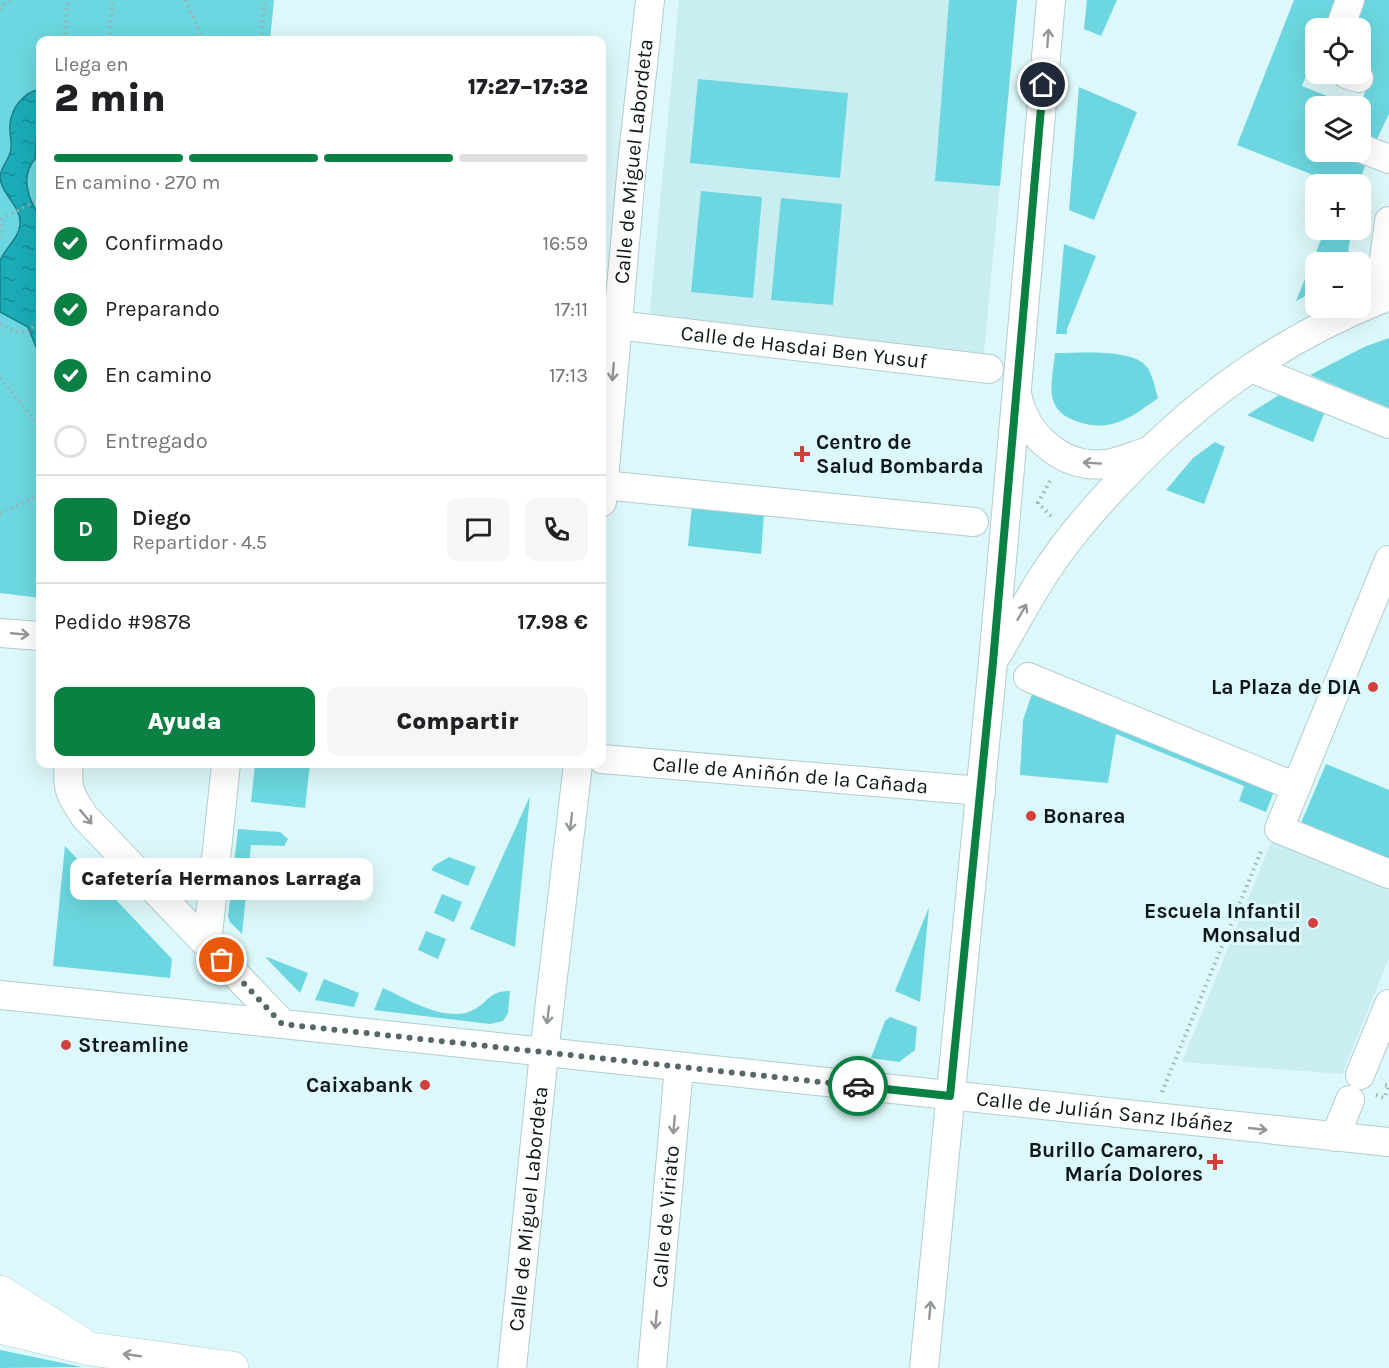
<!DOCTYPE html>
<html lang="es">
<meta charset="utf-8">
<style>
:root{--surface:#fff;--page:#f6f6f6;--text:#202124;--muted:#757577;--line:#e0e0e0;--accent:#0b8043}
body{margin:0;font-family:Karla,sans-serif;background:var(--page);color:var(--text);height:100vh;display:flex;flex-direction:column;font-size:22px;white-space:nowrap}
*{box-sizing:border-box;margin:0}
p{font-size:20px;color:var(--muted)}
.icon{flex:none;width:33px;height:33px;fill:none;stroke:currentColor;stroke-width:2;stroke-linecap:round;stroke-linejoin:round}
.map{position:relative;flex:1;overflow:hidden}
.details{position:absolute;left:36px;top:36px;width:570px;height:732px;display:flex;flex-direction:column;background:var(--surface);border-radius:12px;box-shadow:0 6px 24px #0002}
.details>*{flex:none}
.fabs{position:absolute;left:1305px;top:18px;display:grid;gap:12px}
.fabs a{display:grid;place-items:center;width:66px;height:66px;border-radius:12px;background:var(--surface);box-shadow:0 6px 24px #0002;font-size:30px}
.pin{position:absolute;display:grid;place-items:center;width:51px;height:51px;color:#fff;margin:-26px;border:3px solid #fff;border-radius:50%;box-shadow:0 2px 6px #0007}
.courier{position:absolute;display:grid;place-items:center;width:60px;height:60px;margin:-30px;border:4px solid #0b8043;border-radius:50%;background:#fff;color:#222;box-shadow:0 2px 8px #0007}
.bubble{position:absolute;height:42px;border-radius:12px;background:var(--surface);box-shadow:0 6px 24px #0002;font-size:20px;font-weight:800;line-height:42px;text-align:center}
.head em{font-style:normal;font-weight:800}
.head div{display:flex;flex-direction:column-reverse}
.head{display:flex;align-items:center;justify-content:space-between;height:102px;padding:0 18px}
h1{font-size:39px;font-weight:800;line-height:45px}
.bar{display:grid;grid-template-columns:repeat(4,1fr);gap:9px 6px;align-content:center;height:72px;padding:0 18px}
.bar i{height:8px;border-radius:4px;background:var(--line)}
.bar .on{background:var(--accent)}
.bar p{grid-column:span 4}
.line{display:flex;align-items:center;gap:15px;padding:0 18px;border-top:2px solid var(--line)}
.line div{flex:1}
.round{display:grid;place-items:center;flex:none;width:63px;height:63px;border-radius:12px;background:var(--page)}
ol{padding:0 18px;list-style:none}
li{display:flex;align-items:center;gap:18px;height:66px}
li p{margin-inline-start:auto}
li .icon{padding:6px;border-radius:50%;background:var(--accent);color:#fff;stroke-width:4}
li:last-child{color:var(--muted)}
li i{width:33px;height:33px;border:3px solid var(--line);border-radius:50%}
.action{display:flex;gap:12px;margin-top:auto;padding:12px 18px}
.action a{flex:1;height:69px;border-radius:12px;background:var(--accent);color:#fff;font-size:24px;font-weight:800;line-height:69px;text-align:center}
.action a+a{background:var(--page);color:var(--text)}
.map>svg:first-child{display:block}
.built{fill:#c9edf0}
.green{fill:#6cd7e0}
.water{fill:url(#water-ripples);stroke:#178088;stroke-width:1.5}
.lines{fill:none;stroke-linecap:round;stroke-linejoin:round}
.street-casing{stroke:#b3cdcf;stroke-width:30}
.secondary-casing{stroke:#b3cdcf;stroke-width:34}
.primary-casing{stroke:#b3cdcf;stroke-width:34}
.path{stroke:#9cb1b3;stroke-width:4;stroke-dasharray:1.5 4.5;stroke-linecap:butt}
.street{stroke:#fff;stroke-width:28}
.secondary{stroke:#fff;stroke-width:33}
.primary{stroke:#fff;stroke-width:33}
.oneway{stroke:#939798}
.done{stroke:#576668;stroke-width:6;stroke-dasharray:0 10.8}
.route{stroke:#0b8043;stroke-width:8}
.poi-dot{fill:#d0413e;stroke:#ddf8fa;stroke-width:2}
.labels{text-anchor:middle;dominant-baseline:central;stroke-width:6;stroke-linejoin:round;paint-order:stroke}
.street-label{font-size:21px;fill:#0f1819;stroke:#ddf8fa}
.poi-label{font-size:21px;font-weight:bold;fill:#0f1819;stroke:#ddf8fa;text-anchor:end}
</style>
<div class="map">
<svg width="1389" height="1368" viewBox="0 0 1389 1368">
<defs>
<pattern id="water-ripples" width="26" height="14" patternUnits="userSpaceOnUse" patternTransform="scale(1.5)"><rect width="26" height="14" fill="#1bacb7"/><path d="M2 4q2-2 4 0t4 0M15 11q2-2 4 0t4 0" fill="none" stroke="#168b94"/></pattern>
</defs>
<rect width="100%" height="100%" fill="#ddf8fa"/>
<g class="built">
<polygon points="679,0 1017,0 984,353 649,321"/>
<polygon points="1272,840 1389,889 1389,958 1342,1074 1182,1062"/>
</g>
<g class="green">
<polygon points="0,0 274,0 270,40 40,40 40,598 0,593"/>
<polygon points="949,0 1017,0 1000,186 935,181"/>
<polygon points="1087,0 1117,0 1101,36 1084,29"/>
<polygon points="1294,0 1336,0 1325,28 1316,28 1315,51 1302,86 1342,102 1340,106 1316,106 1316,152 1336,152 1366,163 1359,184 1336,184 1237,145"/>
<polygon points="1362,0 1389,0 1389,114 1375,143 1361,138 1360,106 1372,74 1361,69 1360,28 1351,28"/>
<polygon points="698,79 848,93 840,178 690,163"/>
<polygon points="1079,87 1137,112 1094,220 1069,210"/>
<polygon points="701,191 762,197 753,298 691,292"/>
<polygon points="781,198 842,204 833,305 771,300"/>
<polygon points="1325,230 1351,230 1347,262 1316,262 1315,291 1296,301"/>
<polygon points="1064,244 1096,256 1067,329 1067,334 1056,334"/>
<polygon points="1389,338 1389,408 1310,375 1364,347"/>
<path d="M1055,353C1077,353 1134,348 1147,367C1153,376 1155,388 1158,398C1132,417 1110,434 1076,421C1065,417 1057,412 1053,400C1049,386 1054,367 1055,353Z"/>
<polygon points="1287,390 1327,406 1313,442 1247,415"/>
<polygon points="1215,442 1225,447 1204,504 1166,490 1193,458"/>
<polygon points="693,495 765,501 761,554 688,546"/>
<polygon points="1035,693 1275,789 1266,812 1239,801 1244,786 1116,734 1108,783 1020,775 1023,720 1032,694"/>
<polygon points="255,764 310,764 305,808 251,802"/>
<polygon points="1326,764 1389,790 1389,859 1301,823"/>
<polygon points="530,796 515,947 470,929"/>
<polygon points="238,829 280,832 288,839 284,846 251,845 242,934 230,922 228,917"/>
<polygon points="65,846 172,959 170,978 53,966"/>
<polygon points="449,857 476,867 468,886 431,870 435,865"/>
<polygon points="442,894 462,902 454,922 434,913"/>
<polygon points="929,907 920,1002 895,991"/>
<polygon points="426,931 446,939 438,959 418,950"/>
<polygon points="267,957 308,973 300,993 266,958"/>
<polygon points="324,979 359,993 354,1007 315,1000"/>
<path d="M383,988C407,999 449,1025 475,1009C490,1000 490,991 510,991L508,1013L503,1021L490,1024L374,1010Z"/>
<polygon points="890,1017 917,1027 915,1050 899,1062 871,1058 885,1021"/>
<polygon points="0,1350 82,1367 0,1368"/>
</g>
<path class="water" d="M40,89L35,159C20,176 28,200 40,216V357L28,327L0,312C0,299 0,273 0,261C5,248 19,238 20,225C22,206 2,196 0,178C0,166 11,159 11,148C12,141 9,133 10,125C11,108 24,92 40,89Z"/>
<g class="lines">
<defs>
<g id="street">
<polyline points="1340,28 1350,0"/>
<polyline points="1346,74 1359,78"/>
<polyline points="1360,148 1389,159"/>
<polyline points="1372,303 1381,282 1389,221"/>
<path id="s1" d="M617,325L989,369"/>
<polyline points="1251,368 1389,424"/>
<path d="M1017,394C1025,435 1062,469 1106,464C1120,462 1133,456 1146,452"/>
<polyline points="603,485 974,522"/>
<path id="s2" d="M602,502L632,164L650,0"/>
<polyline points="1389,560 1279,829 1389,874"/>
<polyline points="0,633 40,636"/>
<path d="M997,655C1013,628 1028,599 1045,573C1067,539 1093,509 1120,481C1199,397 1282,338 1389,296"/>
<polyline points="1028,677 1296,787"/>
<path id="s3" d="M602,759L981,791"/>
<path id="s4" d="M69,764C66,788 71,797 85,817L283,1024L1389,1142"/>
<polyline points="207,944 226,764"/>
<polyline points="0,995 283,1024"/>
<polyline points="1360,1075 1389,1004"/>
<polyline points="1335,1137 1350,1100"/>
<path id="s5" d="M512,1368L544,1053L578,764"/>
<path id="s6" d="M652,1368L679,1067"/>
<polyline points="924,1368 993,662 1051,0"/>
</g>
<polyline id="secondary" points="0,1292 82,1344"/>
<polyline id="primary" points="0,1327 91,1349 232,1368"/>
</defs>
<use href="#street" class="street-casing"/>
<use href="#secondary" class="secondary-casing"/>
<use href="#primary" class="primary-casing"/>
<g class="path">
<polyline points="186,0 203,40"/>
<polyline points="0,9 10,0"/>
<polyline points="64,40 68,0"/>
<polyline points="109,40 113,0"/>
<polyline points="261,40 265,0"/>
<polyline points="0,238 2,220 5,217 40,199"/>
<polyline points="0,324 12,331 26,333 40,321"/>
<polyline points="0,378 40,427"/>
<polyline points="1050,481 1038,503 1051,516"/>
<polyline points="0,513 30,500 40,493"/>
<polyline points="1162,1092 1262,849"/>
<polyline points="1376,1095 1384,1098 1389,1086 1385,1085"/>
</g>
<use href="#street" class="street"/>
<use href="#secondary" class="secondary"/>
<use href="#primary" class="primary"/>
</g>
<defs><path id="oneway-shaft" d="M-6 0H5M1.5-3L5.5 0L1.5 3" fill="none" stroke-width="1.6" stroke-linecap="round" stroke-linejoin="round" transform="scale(1.5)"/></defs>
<g class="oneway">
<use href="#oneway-shaft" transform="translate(1048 38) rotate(-85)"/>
<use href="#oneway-shaft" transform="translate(613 372) rotate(95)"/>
<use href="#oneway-shaft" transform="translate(1092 463) rotate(-176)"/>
<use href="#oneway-shaft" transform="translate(1022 612) rotate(-60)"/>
<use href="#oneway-shaft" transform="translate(20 634) rotate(5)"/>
<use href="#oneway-shaft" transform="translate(86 817) rotate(50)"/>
<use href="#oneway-shaft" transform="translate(571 822) rotate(97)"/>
<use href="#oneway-shaft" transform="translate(548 1015) rotate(97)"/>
<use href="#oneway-shaft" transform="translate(674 1125) rotate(95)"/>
<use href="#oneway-shaft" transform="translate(1258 1129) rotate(6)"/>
<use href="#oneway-shaft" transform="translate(930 1310) rotate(-85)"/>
<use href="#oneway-shaft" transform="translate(656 1320) rotate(95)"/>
<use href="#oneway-shaft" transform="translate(132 1355) rotate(-172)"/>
</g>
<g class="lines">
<polyline class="done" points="222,960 282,1024 858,1086"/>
<polyline class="route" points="858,1086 950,1096 993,662 1043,85"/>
</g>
<g class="poi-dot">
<path d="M799 445h6v6h6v6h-6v6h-6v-6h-6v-6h6z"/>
<circle cx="1373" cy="687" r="6"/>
<circle cx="1031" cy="816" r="6"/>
<circle cx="1313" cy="923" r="6"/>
<circle cx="66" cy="1045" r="6"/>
<circle cx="425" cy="1085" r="6"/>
<path d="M1212 1153h6v6h6v6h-6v6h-6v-6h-6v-6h6z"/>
</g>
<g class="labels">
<g class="street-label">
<text stroke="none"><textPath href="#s2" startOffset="342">Calle de Miguel Labordeta</textPath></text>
<text stroke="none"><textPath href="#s1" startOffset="188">Calle de Hasdai Ben Yusuf</textPath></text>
<text stroke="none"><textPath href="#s3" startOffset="189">Calle de Aniñón de la Cañada</textPath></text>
<text stroke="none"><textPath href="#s4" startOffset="1170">Calle de Julián Sanz Ibáñez</textPath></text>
<text stroke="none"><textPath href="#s5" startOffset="160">Calle de Miguel Labordeta</textPath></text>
<text stroke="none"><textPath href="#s6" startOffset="152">Calle de Viriato</textPath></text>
</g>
<g class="poi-label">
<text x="816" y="442" text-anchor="start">Centro de<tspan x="816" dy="24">Salud Bombarda</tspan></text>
<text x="1361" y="687">La Plaza de DIA</text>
<text x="1043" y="816" text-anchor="start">Bonarea</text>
<text x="1301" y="911">Escuela Infantil<tspan x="1301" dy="24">Monsalud</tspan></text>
<text x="78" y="1045" text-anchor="start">Streamline</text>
<text x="413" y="1085">Caixabank</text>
<text x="1203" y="1150">Burillo Camarero,<tspan x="1203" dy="24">María Dolores</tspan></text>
</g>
</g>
</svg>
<div class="fabs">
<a><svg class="icon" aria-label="locate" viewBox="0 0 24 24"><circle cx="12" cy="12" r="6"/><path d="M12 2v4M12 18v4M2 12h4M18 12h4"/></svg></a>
<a><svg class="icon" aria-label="layers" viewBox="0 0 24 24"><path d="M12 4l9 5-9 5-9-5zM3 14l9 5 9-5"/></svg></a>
<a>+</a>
<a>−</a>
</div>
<div class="pin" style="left:222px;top:960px;background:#ea580c"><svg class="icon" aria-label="bag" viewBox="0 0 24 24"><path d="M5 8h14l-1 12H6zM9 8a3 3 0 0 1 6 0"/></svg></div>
<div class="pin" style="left:1043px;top:85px;background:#1f2937"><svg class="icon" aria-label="home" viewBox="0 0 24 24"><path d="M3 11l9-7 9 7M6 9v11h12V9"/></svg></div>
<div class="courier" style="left:858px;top:1086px"><svg class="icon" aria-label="car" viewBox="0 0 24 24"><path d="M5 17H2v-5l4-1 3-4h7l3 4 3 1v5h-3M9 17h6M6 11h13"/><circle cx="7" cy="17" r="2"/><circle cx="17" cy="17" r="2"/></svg></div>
<div class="bubble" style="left:70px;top:858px;width:303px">Cafetería Hermanos Larraga</div>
<section class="details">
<div class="head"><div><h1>2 min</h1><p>Llega en</p></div><em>17:27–17:32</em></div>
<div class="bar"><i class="on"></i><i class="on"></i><i class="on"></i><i></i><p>En camino · 270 m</p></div>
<ol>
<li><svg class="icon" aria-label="check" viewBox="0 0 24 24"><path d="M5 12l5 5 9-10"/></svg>Confirmado<p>16:59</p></li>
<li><svg class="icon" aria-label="check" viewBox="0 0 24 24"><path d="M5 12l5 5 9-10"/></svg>Preparando<p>17:11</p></li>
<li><svg class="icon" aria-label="check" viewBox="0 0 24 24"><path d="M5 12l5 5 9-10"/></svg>En camino<p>17:13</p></li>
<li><i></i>Entregado</li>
</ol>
<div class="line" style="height:108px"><b class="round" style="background:var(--accent);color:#fff">D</b><div><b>Diego</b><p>Repartidor · 4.5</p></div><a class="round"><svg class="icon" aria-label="chat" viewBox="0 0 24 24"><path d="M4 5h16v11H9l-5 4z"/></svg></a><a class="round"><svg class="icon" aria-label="phone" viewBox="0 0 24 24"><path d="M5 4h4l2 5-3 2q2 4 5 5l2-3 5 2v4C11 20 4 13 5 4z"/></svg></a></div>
<div class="line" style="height:78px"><div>Pedido #9878</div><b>17.98 €</b></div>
<div class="action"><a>Ayuda</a><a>Compartir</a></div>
</section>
</div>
